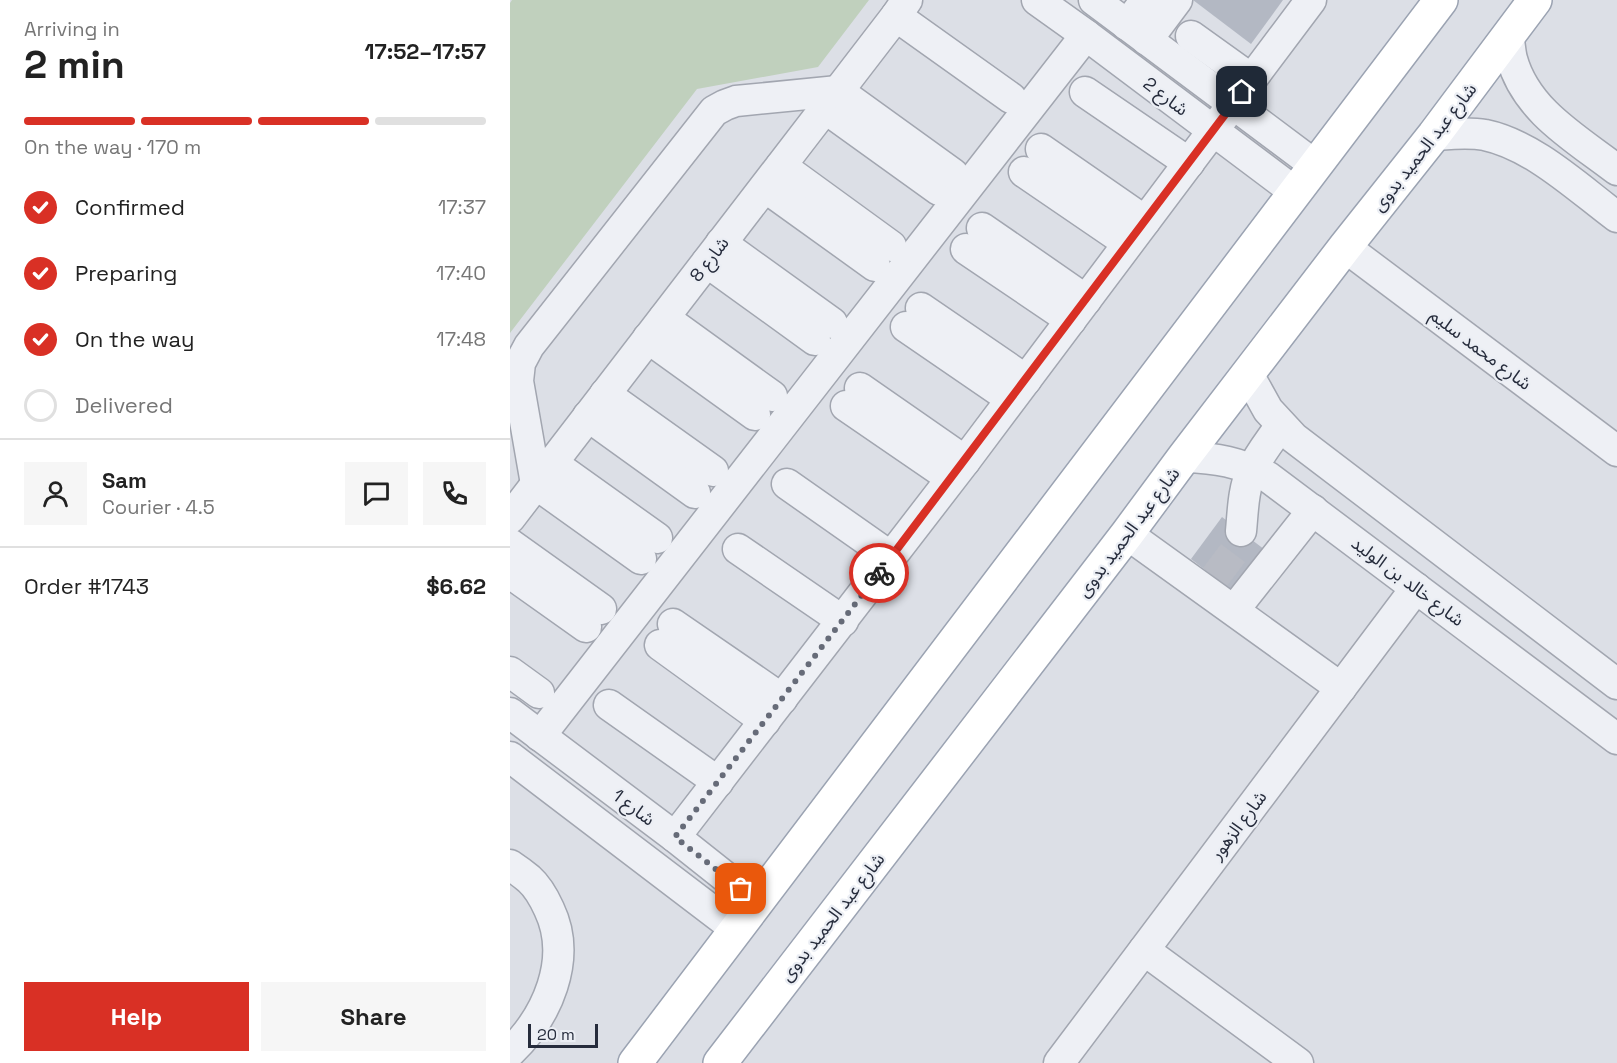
<!DOCTYPE html>
<meta charset="utf-8">
<style>
:root{--surface:#fff;--page:#f6f6f6;--text:#222;--muted:#767676;--line:#e0e0e0;--accent:#d93025}
body{margin:0;font-family:"Space Grotesk","Noto Sans Arabic",sans-serif;background:var(--page);color:var(--text);height:100vh;display:flex;flex-direction:column;font-size:22px;white-space:nowrap}
*{box-sizing:border-box;margin:0}
p{font-size:20px;color:var(--muted)}
.icon{flex:none;width:33px;height:33px;fill:none;stroke:currentColor;stroke-width:2;stroke-linecap:round;stroke-linejoin:round}
.map{position:relative;flex:1;overflow:hidden}
.drawer{display:flex;flex-direction:column;background:var(--surface);width:510px}
.drawer>*{flex:none}
.scale{position:absolute;left:18px;bottom:15px;width:70px;box-sizing:border-box;padding-left:6px;border:3px solid #262c3c;border-top:0;font-size:16px;line-height:21px;white-space:nowrap;color:#262c3c;-webkit-text-stroke:4px #ebeef4;paint-order:stroke}
.pin{position:absolute;display:grid;place-items:center;width:51px;height:51px;color:#fff;margin:-26px;border-radius:12px;box-shadow:0 3px 9px #0006}
.courier{position:absolute;display:grid;place-items:center;width:60px;height:60px;margin:-30px;border:4px solid #d93025;border-radius:50%;background:#fff;color:#222;box-shadow:0 2px 8px #0007}
.headline em{font-style:normal;font-weight:600}
.headline div{display:flex;flex-direction:column-reverse}
.headline{display:flex;align-items:center;justify-content:space-between;height:102px;padding:0 24px}
h1{font-size:39px;font-weight:600;line-height:45px}
.bar{display:grid;grid-template-columns:repeat(4,1fr);gap:9px 6px;align-content:center;height:72px;padding:0 24px}
.bar i{height:8px;border-radius:4px;background:var(--line)}
.bar .active{background:var(--accent)}
.bar p{grid-column:span 4}
.line{display:flex;align-items:center;gap:15px;padding:0 24px;border-top:2px solid var(--line)}
.line div{flex:1}
.round{display:grid;place-items:center;flex:none;width:63px;height:63px;border-radius:0px;background:var(--page)}
ol{padding:0 24px;list-style:none}
li{display:flex;align-items:center;gap:18px;height:66px}
li p{margin-inline-start:auto}
li .icon{padding:6px;border-radius:50%;background:var(--accent);color:#fff;stroke-width:4}
li:last-child{color:var(--muted)}
li i{width:33px;height:33px;border:3px solid var(--line);border-radius:50%}
.cta{display:flex;gap:12px;margin-top:auto;padding:12px 24px}
.cta a{flex:1;height:69px;border-radius:0px;background:var(--accent);color:#fff;font-size:24px;font-weight:600;line-height:69px;text-align:center}
.cta a+a{background:var(--page);color:var(--text)}
main{display:flex;flex:1;min-height:0}
.map>svg:first-child{display:block}
.green{fill:#c0d0bd}
.building{fill:#b3b8c3}
.lines{fill:none;stroke-linecap:round;stroke-linejoin:round}
.minor-tunnel{stroke:#b8bbc4;stroke-width:30;stroke-dasharray:30 15;stroke-linecap:butt}
.minor-casing{stroke:#a2a6b0;stroke-width:33}
.major-casing{stroke:#9ba3b2;stroke-width:36}
.minor{stroke:#eef0f5;stroke-width:30}
.major{stroke:#fff;stroke-width:33}
.done{stroke:#666b78;stroke-width:6;stroke-dasharray:0 10.8}
.route{stroke:#d93025;stroke-width:8}
.labels{text-anchor:middle;dominant-baseline:central;stroke-width:4.5;stroke-linejoin:round;paint-order:stroke}
.street-label{font-size:18px;fill:#262c3c;stroke:#ebeef4}
</style>
<main>
<section class="drawer">
<div class="headline"><div><h1>2 min</h1><p>Arriving in</p></div><em>17:52–17:57</em></div>
<div class="bar"><i class="active"></i><i class="active"></i><i class="active"></i><i></i><p>On the way · 170 m</p></div>
<ol>
<li><svg class="icon" aria-label="check" viewBox="0 0 24 24"><path d="M5 12l5 5 9-10"/></svg>Confirmed<p>17:37</p></li>
<li><svg class="icon" aria-label="check" viewBox="0 0 24 24"><path d="M5 12l5 5 9-10"/></svg>Preparing<p>17:40</p></li>
<li><svg class="icon" aria-label="check" viewBox="0 0 24 24"><path d="M5 12l5 5 9-10"/></svg>On the way<p>17:48</p></li>
<li><i></i>Delivered</li>
</ol>
<div class="line" style="height:108px"><a class="round"><svg class="icon" aria-label="person" viewBox="0 0 24 24"><circle cx="12" cy="8" r="4"/><path d="M4 21q1-7 8-7t8 7"/></svg></a><div><b>Sam</b><p>Courier · 4.5</p></div><a class="round"><svg class="icon" aria-label="chat" viewBox="0 0 24 24"><path d="M4 5h16v11H9l-5 4z"/></svg></a><a class="round"><svg class="icon" aria-label="phone" viewBox="0 0 24 24"><path d="M5 4h4l2 5-3 2q2 4 5 5l2-3 5 2v4C11 20 4 13 5 4z"/></svg></a></div>
<div class="line" style="height:78px"><div>Order #1743</div><b>$6.62</b></div>
<div class="cta"><a>Help</a><a>Share</a></div>
</section>
<div class="map">
<svg width="1107" height="1063" viewBox="0 0 1107 1063">
<rect width="100%" height="100%" fill="#dcdfe6"/>
<polygon class="green" points="2,0 359,0 308,67 187,89 0,333 0,3"/>
<g class="building">
<polygon points="683,0 773,0 741,44"/>
<polygon points="712,517 759,553 728,595 681,559"/>
</g>
<g class="lines">
<polyline class="minor-tunnel" points="705,577 723,553 731,531"/>
<defs>
<g id="minor">
<polyline points="527,0 576,35 785,192"/>
<polyline points="584,0 806,166"/>
<polyline points="386,16 501,98"/>
<polyline points="617,25 636,0"/>
<polyline points="681,36 741,79"/>
<path d="M998,36C1000,43 1000,52 1002,59C1016,111 1067,139 1107,170"/>
<polyline points="637,40 667,0"/>
<polyline points="575,92 679,163"/>
<polyline points="315,108 429,190"/>
<path d="M924,135C941,134 958,132 975,135C1023,145 1068,188 1107,217"/>
<polyline points="531,149 635,221"/>
<polyline points="271,166 381,246"/>
<polyline points="514,172 618,243"/>
<polyline points="255,187 365,266"/>
<polyline points="472,228 576,300"/>
<polyline points="211,243 322,323"/>
<polyline points="835,247 1107,451"/>
<polyline points="456,249 561,320"/>
<polyline points="197,262 305,340"/>
<polyline points="411,308 516,380"/>
<polyline points="154,318 262,396"/>
<polyline points="396,327 501,399"/>
<polyline points="138,338 245,415"/>
<polyline points="738,374 758,410 784,438 1107,684"/>
<polyline points="350,388 455,461"/>
<polyline points="95,394 203,471"/>
<polyline points="336,406 441,478"/>
<polyline points="78,416 185,493"/>
<path d="M674,457C708,458 728,462 758,477L1107,739"/>
<polyline points="42,463 147,538"/>
<polyline points="277,484 381,557"/>
<polyline points="0,518 386,16 397,0"/>
<path d="M731,531C733,511 733,489 742,470C749,454 761,440 771,425"/>
<polyline points="617,534 831,688"/>
<polyline points="0,544 91,609"/>
<polyline points="228,549 333,621"/>
<polyline points="131,559 26,484 8,381 10,363 19,346 204,111 215,105 226,101 328,91 443,174"/>
<polyline points="0,573 76,627"/>
<polyline points="724,610 803,510"/>
<polyline points="163,624 272,699"/>
<polyline points="150,645 255,721"/>
<polyline points="0,672 29,693"/>
<polyline points="99,705 208,782"/>
<polyline points="0,713 165,837 247,902"/>
<polyline points="30,736 576,35"/>
<polyline points="0,757 226,929"/>
<polyline points="165,837 455,461 801,0"/>
<path d="M0,865C6,869 13,874 19,879C28,887 34,898 39,909C63,959 37,1017 0,1052"/>
<polyline points="634,950 788,1063"/>
<polyline points="549,1063 906,588"/>
</g>
<g id="major">
<polyline points="125,1063 931,0"/>
<polyline points="210,1063 617,534 674,457 835,247 924,135 1025,0"/>
</g>
</defs>
<use href="#minor" class="minor-casing"/>
<use href="#major" class="major-casing"/>
<use href="#minor" class="minor"/>
<use href="#major" class="major"/>
</g>
<g class="lines">
<polyline class="done" points="231,889 165,837 369,573"/>
<polyline class="route" points="369,573 732,92"/>
</g>
<g class="labels">
<g class="street-label">
<text transform="translate(656 96) rotate(37)">شارع 2</text>
<text transform="translate(914 147) rotate(-52)">شارع عبد الحميد بدوى</text>
<text transform="translate(199 259) rotate(-52)">شارع 8</text>
<text transform="translate(971 349) rotate(37)">شارع محمد سليم</text>
<text transform="translate(618 532) rotate(-53)">شارع عبد الحميد بدوى</text>
<text transform="translate(898 581) rotate(37)">شارع خالد بن الوليد</text>
<text transform="translate(124 807) rotate(37)">شارع 1</text>
<text transform="translate(728 825) rotate(-53)">شارع الزهور</text>
<text transform="translate(322 917) rotate(-52)">شارع عبد الحميد بدوى</text>
</g>
</g>
</svg>
<div class="scale">20 m</div>
<div class="pin" style="left:231px;top:889px;background:#ea580c"><svg class="icon" aria-label="bag" viewBox="0 0 24 24"><path d="M5 8h14l-1 12H6zM9 8a3 3 0 0 1 6 0"/></svg></div>
<div class="pin" style="left:732px;top:92px;background:#1f2937"><svg class="icon" aria-label="home" viewBox="0 0 24 24"><path d="M3 11l9-7 9 7M6 9v11h12V9"/></svg></div>
<div class="courier" style="left:369px;top:573px"><svg class="icon" aria-label="bike" viewBox="0 0 24 24"><circle cx="6" cy="16" r="4"/><circle cx="18" cy="16" r="4"/><path d="M6 16l4-8h5l3 8M10 8l3 8H6M13 5h3"/></svg></div>
</div>
</main>
